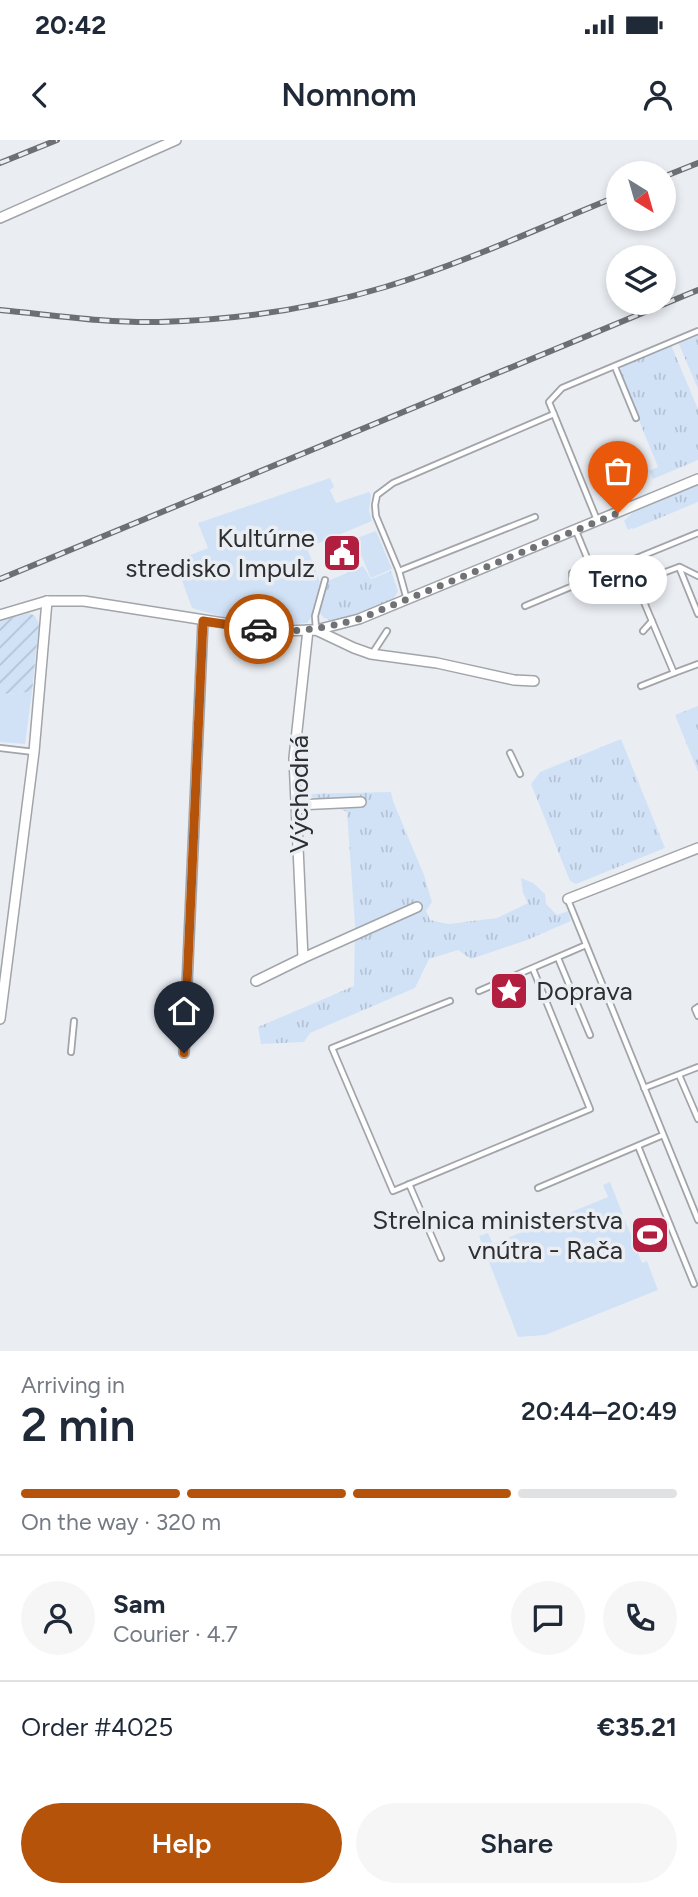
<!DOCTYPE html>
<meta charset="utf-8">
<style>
:root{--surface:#fff;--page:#f6f6f7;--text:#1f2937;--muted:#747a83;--line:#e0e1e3;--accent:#b45309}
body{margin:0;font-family:Figtree,sans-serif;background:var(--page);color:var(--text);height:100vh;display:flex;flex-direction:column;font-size:26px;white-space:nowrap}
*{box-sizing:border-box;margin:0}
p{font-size:23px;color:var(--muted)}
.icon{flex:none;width:38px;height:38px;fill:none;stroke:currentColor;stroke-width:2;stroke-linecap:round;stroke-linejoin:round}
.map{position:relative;height:1211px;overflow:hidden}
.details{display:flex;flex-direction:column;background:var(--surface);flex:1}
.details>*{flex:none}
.needle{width:46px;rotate:143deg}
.buttons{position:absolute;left:606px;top:21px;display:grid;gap:14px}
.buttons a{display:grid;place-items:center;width:70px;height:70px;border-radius:50%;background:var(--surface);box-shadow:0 4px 10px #0003;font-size:35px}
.pin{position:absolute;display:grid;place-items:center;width:60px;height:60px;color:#fff;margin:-72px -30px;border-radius:50% 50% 50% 0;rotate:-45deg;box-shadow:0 0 7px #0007}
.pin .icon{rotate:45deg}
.courier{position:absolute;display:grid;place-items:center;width:70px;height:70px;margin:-35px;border:5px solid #b45309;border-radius:50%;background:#fff;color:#222;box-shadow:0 2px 9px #0007}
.bubble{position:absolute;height:49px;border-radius:24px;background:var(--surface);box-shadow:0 4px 10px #0003;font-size:23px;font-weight:600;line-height:49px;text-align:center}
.head em{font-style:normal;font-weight:600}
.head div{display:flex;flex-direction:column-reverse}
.head{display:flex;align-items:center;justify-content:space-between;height:119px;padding:0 21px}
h1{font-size:46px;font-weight:600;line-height:52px}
.bar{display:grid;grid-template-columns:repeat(4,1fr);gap:10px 7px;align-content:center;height:84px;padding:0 21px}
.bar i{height:9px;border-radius:5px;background:var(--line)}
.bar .selected{background:var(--accent)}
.bar p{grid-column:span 4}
.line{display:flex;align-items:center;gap:18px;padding:0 21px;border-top:2px solid var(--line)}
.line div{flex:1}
.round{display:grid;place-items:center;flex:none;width:74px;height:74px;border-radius:37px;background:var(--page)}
.button{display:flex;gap:14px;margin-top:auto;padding:14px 21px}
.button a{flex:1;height:80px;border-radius:42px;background:var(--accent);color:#fff;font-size:28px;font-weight:600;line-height:80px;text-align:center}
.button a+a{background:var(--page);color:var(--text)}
.status{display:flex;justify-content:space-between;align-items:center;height:49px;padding:0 35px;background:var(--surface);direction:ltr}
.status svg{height:19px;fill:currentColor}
header{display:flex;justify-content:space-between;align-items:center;height:91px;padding:0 21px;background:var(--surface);font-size:32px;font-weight:600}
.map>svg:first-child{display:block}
.grass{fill:url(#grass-tufts)}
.park{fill:#d1e2f7}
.garden{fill:url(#garden-furrows)}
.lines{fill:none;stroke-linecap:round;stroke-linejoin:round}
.service-casing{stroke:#a1a4a9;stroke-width:8}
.minor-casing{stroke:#a1a4a9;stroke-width:12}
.service{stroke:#fff;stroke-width:4.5}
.minor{stroke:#fff;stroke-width:9}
.rail-casing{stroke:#6d6f72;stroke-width:6}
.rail{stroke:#eaeef3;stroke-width:3.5;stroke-dasharray:10;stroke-linecap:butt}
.done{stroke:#707275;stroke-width:7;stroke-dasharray:0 12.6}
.route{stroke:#b45309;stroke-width:9}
.labels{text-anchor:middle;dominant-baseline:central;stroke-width:7;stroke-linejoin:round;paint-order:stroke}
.poi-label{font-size:26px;fill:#2e2f31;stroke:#eaeef3;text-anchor:end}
.street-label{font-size:26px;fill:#2e2f31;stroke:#eaeef3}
</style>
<div class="status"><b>20:42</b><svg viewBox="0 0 49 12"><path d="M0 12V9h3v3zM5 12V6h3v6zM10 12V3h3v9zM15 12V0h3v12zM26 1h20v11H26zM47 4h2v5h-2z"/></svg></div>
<header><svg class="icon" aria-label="back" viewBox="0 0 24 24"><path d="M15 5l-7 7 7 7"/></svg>Nomnom<svg class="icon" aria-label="person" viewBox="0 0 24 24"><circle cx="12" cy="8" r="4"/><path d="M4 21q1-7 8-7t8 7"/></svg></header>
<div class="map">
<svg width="698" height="1211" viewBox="0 0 698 1211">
<defs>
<pattern id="grass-tufts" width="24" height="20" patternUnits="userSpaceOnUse" patternTransform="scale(1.75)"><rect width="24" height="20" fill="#d1e2f7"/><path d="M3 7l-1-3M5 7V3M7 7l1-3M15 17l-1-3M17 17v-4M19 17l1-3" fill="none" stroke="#b4c2d4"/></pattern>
<pattern id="garden-furrows" width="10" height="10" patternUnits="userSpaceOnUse" patternTransform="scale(1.75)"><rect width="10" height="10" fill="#d1e2f7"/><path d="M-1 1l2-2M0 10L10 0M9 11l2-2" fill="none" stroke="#b4c2d4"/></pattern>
</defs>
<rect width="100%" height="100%" fill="#eaeef3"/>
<g class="grass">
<polygon points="698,194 698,249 678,202"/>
<polygon points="671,205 698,269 698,320 653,339 649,331 658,327 620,234 622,226"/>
<polygon points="698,345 698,362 633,389 632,388 628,390 624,381 633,372"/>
<polygon points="363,426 371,439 391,431 398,451 393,460 358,473 331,481 323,477 319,472 328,441"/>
<polygon points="698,566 698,632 675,575"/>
<polygon points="621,599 665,708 576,744 570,741 531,644 540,632"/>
<polygon points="391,652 393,661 424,735 432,762 426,771 430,780 448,784 497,778 528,763 523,753 521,738 533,743 545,754 546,764 557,775 568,771 571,781 527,800 471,819 458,810 429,819 415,848 310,893 304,902 261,904 258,887 354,846 355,785 347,672 304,654"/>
</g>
<g class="park">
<polygon points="330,338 334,347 330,350 336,363 369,352 371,355 369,371 372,381 307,408 320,442 311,477 307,483 283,485 240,482 192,468 175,421 208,408 198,383"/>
<polygon points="376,391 392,429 371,438 354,399"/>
<polygon points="32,552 25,604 0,602 0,554"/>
<polygon points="610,1042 642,1123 647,1121 658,1150 545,1195 518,1197 479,1096 488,1093 493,1104 608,1057 603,1045"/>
</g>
<polygon class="garden" points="29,473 35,476 39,484 32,552 0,554 0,481"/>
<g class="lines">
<defs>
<g id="service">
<polyline points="615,227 636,278"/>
<polyline points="597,380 549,262 562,248 698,191"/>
<path d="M576,391L590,425C600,434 616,425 627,422L674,533L698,524"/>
<polyline points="627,422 698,393"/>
<polyline points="680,427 698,436"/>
<polyline points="399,431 535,377"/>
<polyline points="636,443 679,427 698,474"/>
<polyline points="407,460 399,431 376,376 375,365 377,355 393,343 554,274"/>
<polyline points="525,466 573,446 572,433 590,425"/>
<polyline points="316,489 315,476 325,440"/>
<polyline points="643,491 652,481"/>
<polyline points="372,514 387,491"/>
<polyline points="641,546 674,533"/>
<polyline points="0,608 34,612"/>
<polyline points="510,613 520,634"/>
<polyline points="568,760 698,1080"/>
<polyline points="558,818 590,895"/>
<polyline points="479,851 586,805"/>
<polyline points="450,861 332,908 393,1051 590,969 533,829"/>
<polyline points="698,867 695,869 698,876"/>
<polyline points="71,912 74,881"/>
<polyline points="679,935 698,979"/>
<polyline points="644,948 698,927"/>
<polyline points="638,1006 694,1144"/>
<polyline points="409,1044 441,1118"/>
<polyline points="538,1048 663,995"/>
</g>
<g id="minor">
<polyline points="0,78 176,0"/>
<polyline points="0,475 47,461 84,461 275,491 316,490 354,508 371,514 437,523 514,540 534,541"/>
<polyline points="316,490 359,479 698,339"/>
<polyline points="297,665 361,662"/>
<polyline points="568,759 698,708"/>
<polyline points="303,818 294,618 308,490"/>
<polyline points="256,841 303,818 417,767"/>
<polyline points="0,879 34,612 47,461"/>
<polyline points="184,913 203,481"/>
</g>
</defs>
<use href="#service" class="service-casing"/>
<use href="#minor" class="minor-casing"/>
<use href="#service" class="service"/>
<use href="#minor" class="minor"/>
<defs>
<g id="rail">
<polyline points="0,23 57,0"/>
<polyline points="663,37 698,23"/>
<path d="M0,170C53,175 105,183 159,182C235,180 312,169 385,147C464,123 541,87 618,56"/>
<polyline points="0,439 698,150"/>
</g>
</defs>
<use href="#rail" class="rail-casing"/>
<use href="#rail" class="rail"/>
</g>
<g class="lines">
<path class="done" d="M259,489C296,494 324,488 359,479L618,373"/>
<polyline class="route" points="184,913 203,481 259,489"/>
</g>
<defs>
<symbol id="civic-square" viewBox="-11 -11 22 22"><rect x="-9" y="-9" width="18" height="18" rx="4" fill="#b11e40" stroke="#eaeef3"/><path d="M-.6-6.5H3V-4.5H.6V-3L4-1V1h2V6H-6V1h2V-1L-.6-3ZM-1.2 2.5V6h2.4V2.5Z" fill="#fff"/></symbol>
<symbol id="sight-square" viewBox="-11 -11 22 22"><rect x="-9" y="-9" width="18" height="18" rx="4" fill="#b11e40" stroke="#eaeef3"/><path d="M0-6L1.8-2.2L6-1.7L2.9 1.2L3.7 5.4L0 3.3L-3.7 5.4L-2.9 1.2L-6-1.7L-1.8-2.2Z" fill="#fff"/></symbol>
<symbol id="stadium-square" viewBox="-11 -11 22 22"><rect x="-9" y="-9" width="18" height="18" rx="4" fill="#b11e40" stroke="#eaeef3"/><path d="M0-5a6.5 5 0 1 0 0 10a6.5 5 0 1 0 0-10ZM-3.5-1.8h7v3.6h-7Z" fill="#fff"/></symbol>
</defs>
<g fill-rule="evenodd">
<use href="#civic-square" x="320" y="391" width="44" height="44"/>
<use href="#sight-square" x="487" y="829" width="44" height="44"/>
<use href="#stadium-square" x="628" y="1073" width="44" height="44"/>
</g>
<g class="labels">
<g class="poi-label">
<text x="315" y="398">Kultúrne<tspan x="315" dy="30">stredisko Impulz</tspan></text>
<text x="536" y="851" text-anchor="start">Doprava</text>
<text x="623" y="1080">Strelnica ministerstva<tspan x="623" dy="30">vnútra - Rača</tspan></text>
</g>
<g class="street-label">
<text transform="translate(299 654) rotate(-90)">Východná</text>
</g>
</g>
</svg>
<div class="buttons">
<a><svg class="needle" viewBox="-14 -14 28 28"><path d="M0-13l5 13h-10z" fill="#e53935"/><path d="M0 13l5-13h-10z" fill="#747a83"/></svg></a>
<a><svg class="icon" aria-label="layers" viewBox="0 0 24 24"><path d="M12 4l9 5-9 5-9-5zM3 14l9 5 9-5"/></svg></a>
</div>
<div class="pin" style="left:618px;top:373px;background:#ea580c"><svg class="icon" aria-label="bag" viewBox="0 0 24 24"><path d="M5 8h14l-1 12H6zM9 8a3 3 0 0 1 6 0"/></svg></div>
<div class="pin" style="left:184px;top:913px;background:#1f2937"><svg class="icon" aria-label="home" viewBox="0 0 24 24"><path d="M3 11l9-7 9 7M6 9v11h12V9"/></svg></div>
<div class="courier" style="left:259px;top:489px"><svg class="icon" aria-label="car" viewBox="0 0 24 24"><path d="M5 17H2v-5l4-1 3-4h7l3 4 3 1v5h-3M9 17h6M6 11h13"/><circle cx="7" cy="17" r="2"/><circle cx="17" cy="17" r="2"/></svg></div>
<div class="bubble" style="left:569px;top:415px;width:98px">Terno</div>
</div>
<section class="details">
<div class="head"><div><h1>2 min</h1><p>Arriving in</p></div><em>20:44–20:49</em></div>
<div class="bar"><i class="selected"></i><i class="selected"></i><i class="selected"></i><i></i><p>On the way · 320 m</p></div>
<div class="line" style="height:126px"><a class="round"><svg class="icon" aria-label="person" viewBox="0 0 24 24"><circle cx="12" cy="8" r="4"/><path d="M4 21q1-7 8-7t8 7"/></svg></a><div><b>Sam</b><p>Courier · 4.7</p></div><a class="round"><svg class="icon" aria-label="chat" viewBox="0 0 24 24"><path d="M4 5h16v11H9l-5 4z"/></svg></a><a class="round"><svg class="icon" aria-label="phone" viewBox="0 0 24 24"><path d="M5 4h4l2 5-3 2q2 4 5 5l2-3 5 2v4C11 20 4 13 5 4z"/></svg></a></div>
<div class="line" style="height:91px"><div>Order #4025</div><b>€35.21</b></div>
<div class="button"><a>Help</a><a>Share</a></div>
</section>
